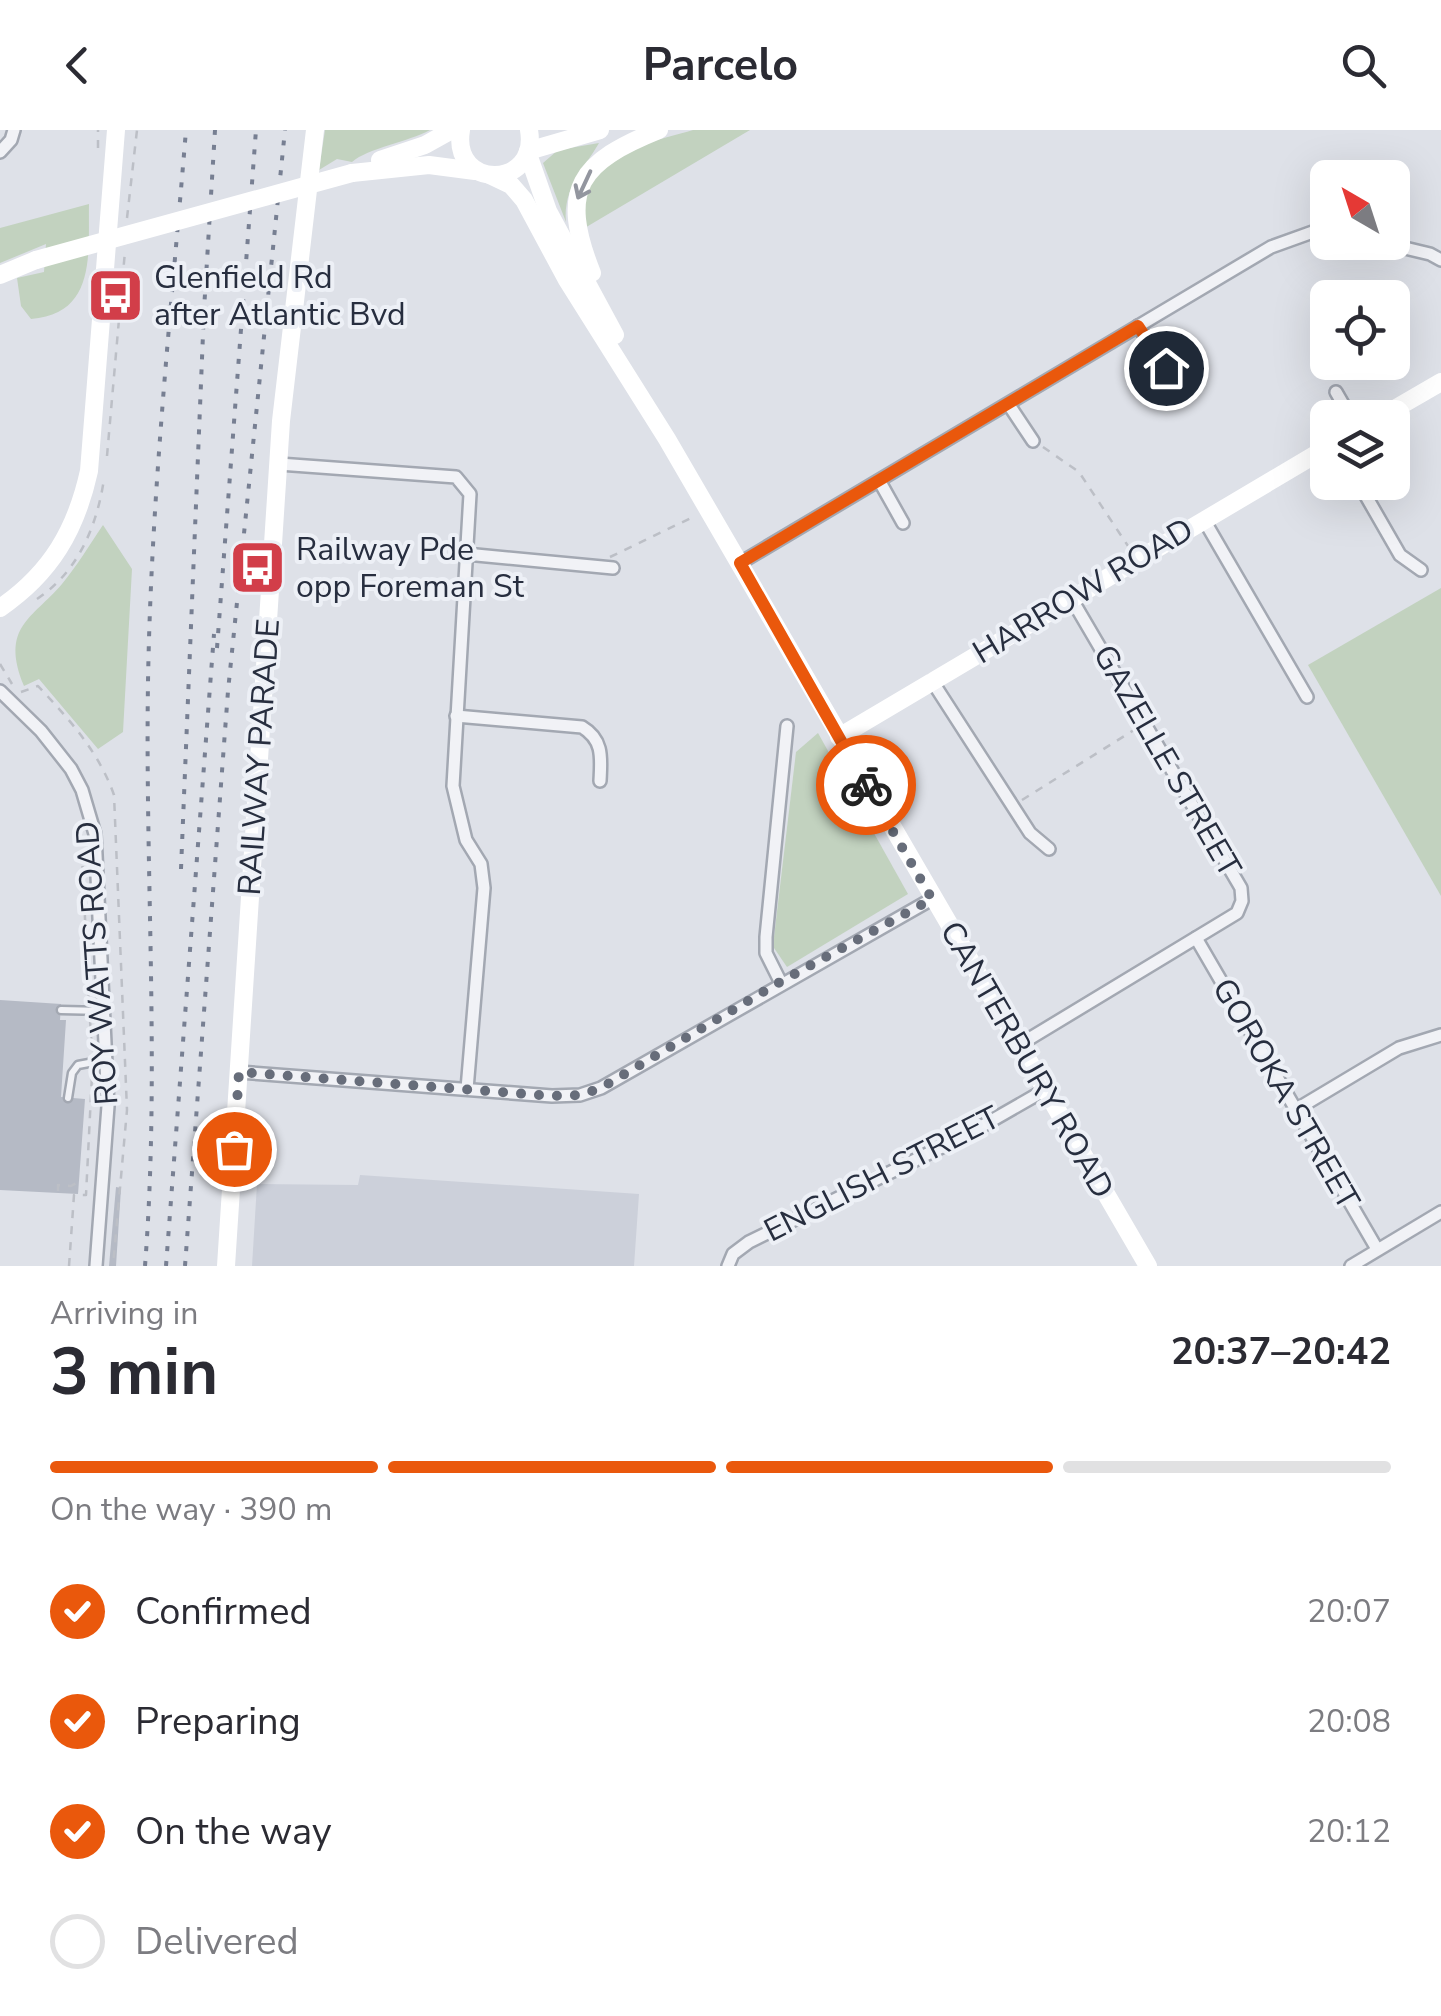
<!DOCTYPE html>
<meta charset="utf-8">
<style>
:root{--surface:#fff;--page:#f7f7f7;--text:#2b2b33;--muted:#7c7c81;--line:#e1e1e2;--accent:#ea580c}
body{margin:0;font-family:"Nunito Sans",sans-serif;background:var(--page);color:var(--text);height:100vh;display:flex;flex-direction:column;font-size:38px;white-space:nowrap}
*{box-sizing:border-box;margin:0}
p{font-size:32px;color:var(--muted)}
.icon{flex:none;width:55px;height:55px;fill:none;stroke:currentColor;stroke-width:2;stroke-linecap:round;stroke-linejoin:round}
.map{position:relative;height:1136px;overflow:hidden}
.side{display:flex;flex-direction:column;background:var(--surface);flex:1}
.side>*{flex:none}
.needle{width:65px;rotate:321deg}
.buttons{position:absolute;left:1310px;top:30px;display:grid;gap:20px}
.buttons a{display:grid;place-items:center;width:100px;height:100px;border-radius:15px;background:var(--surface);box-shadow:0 10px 40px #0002;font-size:50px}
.pin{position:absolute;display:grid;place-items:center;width:85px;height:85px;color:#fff;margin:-42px;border:5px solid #fff;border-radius:50%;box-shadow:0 2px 10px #0007}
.courier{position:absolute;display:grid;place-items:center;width:100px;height:100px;margin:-50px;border:8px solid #ea580c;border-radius:50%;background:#fff;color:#222;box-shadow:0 2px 12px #0007}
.overview em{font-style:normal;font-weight:700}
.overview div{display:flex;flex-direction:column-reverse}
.overview{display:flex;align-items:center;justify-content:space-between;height:170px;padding:0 50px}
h1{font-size:65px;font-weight:700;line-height:75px}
.bar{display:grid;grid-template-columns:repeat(4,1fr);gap:15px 10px;align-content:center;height:120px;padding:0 50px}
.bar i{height:12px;border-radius:8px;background:var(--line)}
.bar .selected{background:var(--accent)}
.bar p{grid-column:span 4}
ol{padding:0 50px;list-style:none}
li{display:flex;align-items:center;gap:30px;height:110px}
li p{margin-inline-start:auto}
li .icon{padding:10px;border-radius:50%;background:var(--accent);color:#fff;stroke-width:4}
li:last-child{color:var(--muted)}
li i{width:55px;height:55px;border:5px solid var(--line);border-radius:50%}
header{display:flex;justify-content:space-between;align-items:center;height:130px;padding:0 50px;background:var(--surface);font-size:45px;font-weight:700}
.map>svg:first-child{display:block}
.built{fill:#ccd0da}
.green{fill:#c2d2bf}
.building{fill:#b5bac5}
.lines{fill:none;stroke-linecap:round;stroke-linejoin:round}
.lane-casing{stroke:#a3a8b2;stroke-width:11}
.street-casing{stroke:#a3a8b2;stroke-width:16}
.path{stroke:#bcbfc6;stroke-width:2.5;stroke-dasharray:8 8;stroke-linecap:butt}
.lane{stroke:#f1f2f6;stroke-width:6}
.street{stroke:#f1f2f6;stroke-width:11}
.secondary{stroke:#fff;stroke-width:18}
.rail{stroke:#777f92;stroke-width:4;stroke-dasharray:5 10;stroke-linecap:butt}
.secondary-bridge{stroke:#fff;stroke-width:18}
.oneway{stroke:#93969f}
.done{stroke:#676d7a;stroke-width:10;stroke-dasharray:0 18}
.route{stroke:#ea580c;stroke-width:12}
.labels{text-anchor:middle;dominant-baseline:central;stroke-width:8;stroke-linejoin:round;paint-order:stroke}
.poi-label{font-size:32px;fill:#272e3f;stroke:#edf0f6;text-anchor:start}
.street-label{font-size:32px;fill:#272e3f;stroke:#edf0f6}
</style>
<header><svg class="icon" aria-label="back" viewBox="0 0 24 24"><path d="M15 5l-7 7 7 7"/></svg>Parcelo<svg class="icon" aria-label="search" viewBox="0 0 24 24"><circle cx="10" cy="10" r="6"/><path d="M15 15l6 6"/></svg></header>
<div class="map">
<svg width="1441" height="1136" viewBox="0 0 1441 1136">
<rect width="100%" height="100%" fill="#dee1e8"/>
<polygon class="built" points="360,1045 639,1064 634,1136 252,1136 257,1054 358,1055"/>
<g class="green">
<path d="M325,0H430C408,12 368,18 352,32L337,29L319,40Z"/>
<path d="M693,0H750L583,99C583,21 631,18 693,0Z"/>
<path d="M599,13C584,39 563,57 566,92L543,33L558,20Z"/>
<path d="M89,74C88,122 97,184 31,189L21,176L17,148L44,142L46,114L0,133V98Z"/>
<path d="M103,395L132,439L123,602L98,619L39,549L24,556C0,497 32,489 62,454C77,436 90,414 103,395Z"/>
<polygon points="1441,458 1441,766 1308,535"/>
<polygon points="818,603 908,764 787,837 774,818 774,807 796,622"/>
</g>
<g class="building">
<polygon points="0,870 61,874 60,890 66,890 61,967 85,969 78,1064 0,1060"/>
<polygon points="116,1057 121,1058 116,1136 109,1136"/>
</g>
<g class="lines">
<defs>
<g id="lane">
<polyline points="61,880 104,881"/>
<polyline points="68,968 72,943 78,935 105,930"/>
</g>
<g id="street">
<polyline points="0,22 11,10 14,0"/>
<polyline points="1380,112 1430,124 1441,130"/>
<polyline points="1138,196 1166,238"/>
<polyline points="1336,262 1351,288"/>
<polyline points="1009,275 1033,311"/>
<polyline points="279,334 456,347 470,364 453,656 466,710 481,734 484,758 467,959"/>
<polyline points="880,352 903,393"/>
<polyline points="1358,352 1400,425 1421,440"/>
<polyline points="1204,390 1307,567"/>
<polyline points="466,424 613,438"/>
<polyline points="740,433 1271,117 1321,99 1328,100"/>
<polyline points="932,551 1030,703 1049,719"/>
<polyline points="0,561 41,601 71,639 82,660 95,704 108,976 96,1136"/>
<path d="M456,586L582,597C604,610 601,629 600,651"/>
<polyline points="1196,808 1377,1119"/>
<polyline points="781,853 766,823 766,807 787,596"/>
<polyline points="1019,915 1237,783 1242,771 1241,758 1071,468"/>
<polyline points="239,942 552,966 580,965 601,958 932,769"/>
<polyline points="1297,979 1399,918 1441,905"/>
<polyline points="728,1136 733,1124 749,1112 970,1003 1045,960"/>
<polyline points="1351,1136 1441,1082"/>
</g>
</defs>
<use href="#lane" class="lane-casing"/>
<use href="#street" class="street-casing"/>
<g class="path">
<polyline points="98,18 98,0"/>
<polyline points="127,88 137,0"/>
<polyline points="1043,317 1079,342 1128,416"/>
<polyline points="107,326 125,121"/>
<polyline points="610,427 693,387"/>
<path d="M37,469C78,442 97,396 104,349"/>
<polyline points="0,534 12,554"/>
<path d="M21,562L38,556C69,589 99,622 114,665L127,980L113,1136"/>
<polyline points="1022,670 1134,600"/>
<polyline points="81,704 89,872"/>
<polyline points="90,890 92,922"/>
<polyline points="58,1061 58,1055 71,1056 80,1051"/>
<polyline points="69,1136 74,1065 86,1065 92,945"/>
</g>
<use href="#lane" class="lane"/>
<use href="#street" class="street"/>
<g class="secondary">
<path d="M461,0C451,61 539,59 529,0"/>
<polyline points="528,21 600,0"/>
<polyline points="528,24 548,81 615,205"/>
<polyline points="380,30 425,15 452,0"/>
<polyline points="352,43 429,35 475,41"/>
<polyline points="490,45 511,55 524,70 567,150 667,309 1148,1136"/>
<path d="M592,143C558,58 580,32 659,0"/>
<polyline points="0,145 36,130"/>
<polyline points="1379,288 1441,252"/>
<path d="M0,478C51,443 76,400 89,341L116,0"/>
<polyline points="839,607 1328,317"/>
<polyline points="226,1136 281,291 315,0"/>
</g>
<g class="rail">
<polyline points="217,518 256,0"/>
<polyline points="181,739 204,180 215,0"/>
<path d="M145,1136C160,942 145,746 148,552C151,368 171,183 186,0"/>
<polyline points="166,1136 214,504"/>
<polyline points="185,1136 228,561 285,0"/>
</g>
<polyline class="secondary-bridge" points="36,130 352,43"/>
</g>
<defs><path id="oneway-shaft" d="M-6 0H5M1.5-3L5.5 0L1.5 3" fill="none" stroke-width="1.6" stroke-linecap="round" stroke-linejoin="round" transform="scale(2.5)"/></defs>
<use class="oneway" href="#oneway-shaft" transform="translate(584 55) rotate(115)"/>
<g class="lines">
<polyline class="done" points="234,1019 239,942 552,966 580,965 601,958 780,852 932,769 866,655"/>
<polyline class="route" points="866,655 740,433 1138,196 1166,238"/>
</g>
<defs>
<symbol id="bus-square" viewBox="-11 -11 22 22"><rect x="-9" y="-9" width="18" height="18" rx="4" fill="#d23e49" stroke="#edf0f6"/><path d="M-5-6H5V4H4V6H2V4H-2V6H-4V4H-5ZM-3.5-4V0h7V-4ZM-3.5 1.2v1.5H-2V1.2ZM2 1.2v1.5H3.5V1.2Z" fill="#fff"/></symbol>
</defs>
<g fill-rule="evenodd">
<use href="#bus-square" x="84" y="134" width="63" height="63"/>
<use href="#bus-square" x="226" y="406" width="63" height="63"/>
</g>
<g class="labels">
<g class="poi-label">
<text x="154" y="147">Glenfield Rd<tspan x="154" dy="37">after Atlantic Bvd</tspan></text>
<text x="296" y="419">Railway Pde<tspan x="296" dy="37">opp Foreman St</tspan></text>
</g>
<g class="street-label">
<text transform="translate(1083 461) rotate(-31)">HARROW ROAD</text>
<text transform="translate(259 627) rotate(-86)">RAILWAY PARADE</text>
<text transform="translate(1167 631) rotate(60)">GAZELLE STREET</text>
<text transform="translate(97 833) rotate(-94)">ROY WATTS ROAD</text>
<text transform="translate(1027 930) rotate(60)">CANTERBURY ROAD</text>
<text transform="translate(1286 964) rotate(60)">GOROKA STREET</text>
<text transform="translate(882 1044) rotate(-27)">ENGLISH STREET</text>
</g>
</g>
</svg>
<div class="buttons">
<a><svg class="needle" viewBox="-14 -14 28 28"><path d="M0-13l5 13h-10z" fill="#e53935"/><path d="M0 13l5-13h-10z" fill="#7c7c81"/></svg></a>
<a><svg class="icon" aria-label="locate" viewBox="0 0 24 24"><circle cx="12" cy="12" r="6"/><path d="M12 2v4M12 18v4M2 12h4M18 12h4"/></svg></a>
<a><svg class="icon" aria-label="layers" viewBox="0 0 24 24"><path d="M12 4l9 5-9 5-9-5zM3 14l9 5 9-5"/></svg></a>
</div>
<div class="pin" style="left:234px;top:1019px;background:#ea580c"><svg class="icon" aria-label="bag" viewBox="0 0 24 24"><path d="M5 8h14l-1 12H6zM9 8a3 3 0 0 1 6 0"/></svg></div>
<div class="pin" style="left:1166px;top:238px;background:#1f2937"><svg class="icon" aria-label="home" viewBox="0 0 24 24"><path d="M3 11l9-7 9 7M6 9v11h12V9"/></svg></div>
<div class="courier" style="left:866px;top:655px"><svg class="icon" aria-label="bike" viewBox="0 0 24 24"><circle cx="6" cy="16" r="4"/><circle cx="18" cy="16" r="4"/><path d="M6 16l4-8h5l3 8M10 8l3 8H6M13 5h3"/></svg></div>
</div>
<section class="side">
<div class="overview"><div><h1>3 min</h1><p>Arriving in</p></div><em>20:37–20:42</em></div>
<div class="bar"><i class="selected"></i><i class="selected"></i><i class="selected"></i><i></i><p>On the way · 390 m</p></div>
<ol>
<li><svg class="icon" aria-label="check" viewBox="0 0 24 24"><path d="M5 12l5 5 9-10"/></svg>Confirmed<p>20:07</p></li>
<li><svg class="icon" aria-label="check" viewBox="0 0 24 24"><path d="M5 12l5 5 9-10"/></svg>Preparing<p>20:08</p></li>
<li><svg class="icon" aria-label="check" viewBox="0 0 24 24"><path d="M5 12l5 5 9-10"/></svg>On the way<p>20:12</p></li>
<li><i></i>Delivered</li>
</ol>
</section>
